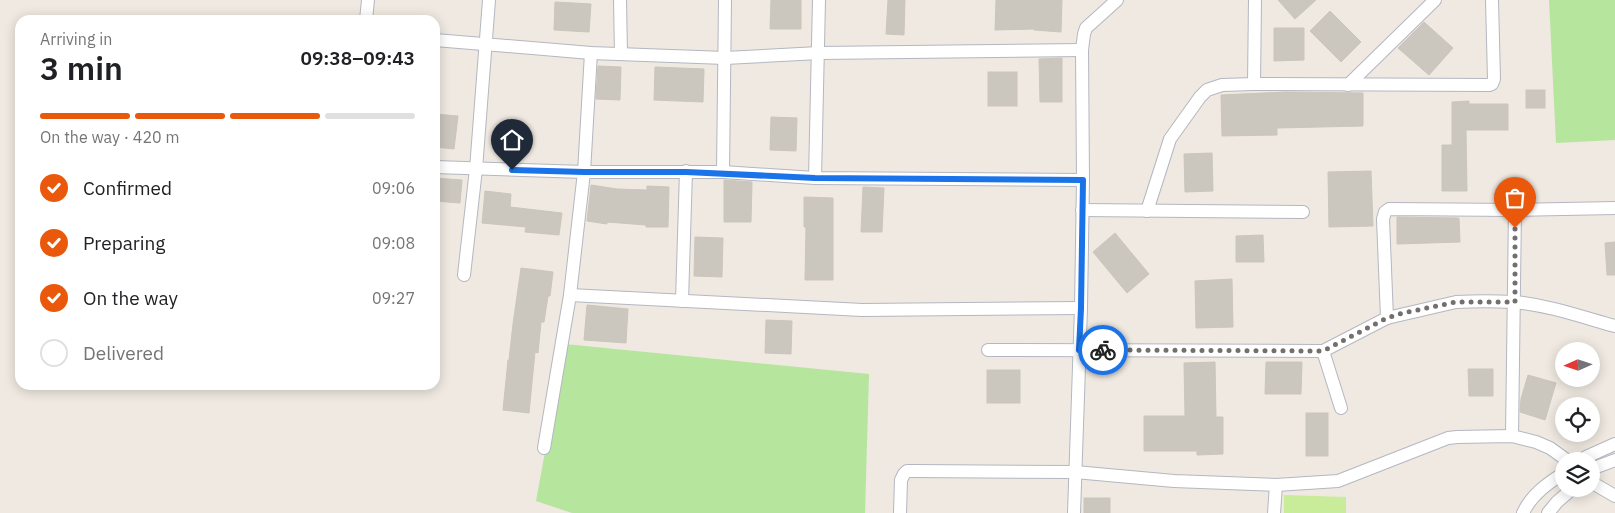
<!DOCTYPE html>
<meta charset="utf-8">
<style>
:root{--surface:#fff;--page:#f6f6f6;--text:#202124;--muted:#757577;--line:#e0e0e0;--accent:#ea580c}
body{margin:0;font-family:"IBM Plex Sans",sans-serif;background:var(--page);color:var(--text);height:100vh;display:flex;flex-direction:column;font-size:19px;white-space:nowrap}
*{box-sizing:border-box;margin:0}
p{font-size:16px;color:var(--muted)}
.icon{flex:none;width:28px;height:28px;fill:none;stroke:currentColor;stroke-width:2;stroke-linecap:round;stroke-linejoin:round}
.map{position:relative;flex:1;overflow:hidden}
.side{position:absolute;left:15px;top:15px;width:425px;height:375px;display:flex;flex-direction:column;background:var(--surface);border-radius:15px;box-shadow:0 2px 12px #0003}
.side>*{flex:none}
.needle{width:32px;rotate:267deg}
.tools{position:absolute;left:1555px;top:342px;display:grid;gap:10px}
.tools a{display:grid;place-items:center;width:45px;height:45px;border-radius:50%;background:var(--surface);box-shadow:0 2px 12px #0003;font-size:25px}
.pin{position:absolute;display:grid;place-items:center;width:42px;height:42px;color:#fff;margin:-51px -21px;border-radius:50% 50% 50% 0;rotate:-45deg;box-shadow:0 0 5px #0007}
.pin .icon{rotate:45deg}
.courier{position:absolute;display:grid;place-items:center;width:50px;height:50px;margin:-25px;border:4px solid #1a73e8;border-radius:50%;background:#fff;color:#222;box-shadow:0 1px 6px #0007}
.summary em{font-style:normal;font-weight:600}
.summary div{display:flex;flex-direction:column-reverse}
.summary{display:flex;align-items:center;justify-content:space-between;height:85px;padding:0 25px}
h1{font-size:32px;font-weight:600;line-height:38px}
.bar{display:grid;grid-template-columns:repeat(4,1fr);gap:8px 5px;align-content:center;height:60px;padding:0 25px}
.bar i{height:6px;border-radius:4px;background:var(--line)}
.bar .selected{background:var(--accent)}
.bar p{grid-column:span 4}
ol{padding:0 25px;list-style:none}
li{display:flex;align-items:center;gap:15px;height:55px}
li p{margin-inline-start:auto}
li .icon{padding:5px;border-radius:50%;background:var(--accent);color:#fff;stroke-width:4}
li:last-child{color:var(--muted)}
li i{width:28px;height:28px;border:2px solid var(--line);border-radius:50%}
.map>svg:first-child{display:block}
.green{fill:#b6e59e}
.pitch{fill:#c9ec9a}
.building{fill:#cbc7bf;stroke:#cbc5ba}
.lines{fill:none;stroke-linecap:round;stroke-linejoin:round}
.street-casing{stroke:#b4b7c1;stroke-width:14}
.street{stroke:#fff;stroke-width:12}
.done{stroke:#726f6d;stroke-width:5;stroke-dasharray:0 9}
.route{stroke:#1a73e8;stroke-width:6}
</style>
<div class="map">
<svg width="1615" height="513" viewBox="0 0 1615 513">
<rect width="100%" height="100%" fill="#efe9e1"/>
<g class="green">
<polygon points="1549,0 1615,0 1615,140 1556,143"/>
<polygon points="565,344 869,374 865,513 572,513 536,501"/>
</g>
<polygon class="pitch" points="1284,495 1346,497 1346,513 1284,513"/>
<g class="building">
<polygon points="771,0 801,0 801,29 770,29"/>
<polygon points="888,0 905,0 904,35 886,34"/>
<polygon points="996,0 1062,0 1061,32 1034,30 1034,29 995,30"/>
<polygon points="1278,0 1316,0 1295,19"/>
<polygon points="555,2 591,4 589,32 554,30"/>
<polygon points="1330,11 1361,42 1341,62 1310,31"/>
<polygon points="1424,22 1453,48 1429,75 1398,48"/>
<polygon points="1274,28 1304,28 1304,60 1274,61"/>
<polygon points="1062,58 1062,102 1040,102 1039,59"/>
<polygon points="598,66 621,67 620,100 596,99"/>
<polygon points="655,67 704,69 703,102 654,100"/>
<rect x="988" y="72" width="29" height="34"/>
<rect x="1526" y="90" width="19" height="18"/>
<polygon points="1285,92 1363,93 1363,126 1277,128 1277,135 1222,136 1221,95"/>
<polygon points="1469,101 1469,104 1508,104 1508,130 1466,130 1467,191 1442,191 1442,145 1452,145 1452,102"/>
<polygon points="435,114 458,116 454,149 435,147"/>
<polygon points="771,117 797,118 796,151 770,150"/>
<polygon points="1212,153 1213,191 1185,192 1184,154"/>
<polygon points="1371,171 1373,226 1329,227 1328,172"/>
<polygon points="435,178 462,180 460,203 435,201"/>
<polygon points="724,180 752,182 751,222 724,222"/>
<polygon points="591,185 617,189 647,190 647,186 669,187 668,227 646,227 646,225 607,222 607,224 587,221"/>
<polygon points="863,187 884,188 882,232 861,232"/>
<polygon points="485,191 511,194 510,207 562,213 559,235 525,232 526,227 482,223"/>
<polygon points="804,197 833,198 833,280 805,280 806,227 804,227"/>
<polygon points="1397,217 1459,218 1460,242 1397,244"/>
<polygon points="1115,233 1149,274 1127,293 1093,252"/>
<polygon points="1263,235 1264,262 1236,262 1236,236"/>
<polygon points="695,237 723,238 722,277 694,276"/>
<polygon points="1615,242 1615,275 1607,275 1605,243"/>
<polygon points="521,268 553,272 550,296 548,296 544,322 541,322 538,353 535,352 529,413 503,410 508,360 509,360 513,324"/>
<polygon points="1232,279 1233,327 1196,328 1195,281"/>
<polygon points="587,305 628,309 626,343 584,340"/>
<polygon points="766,320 792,321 791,354 765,353"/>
<polygon points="1215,362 1216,417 1223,417 1223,454 1197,455 1197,451 1144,451 1144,416 1185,416 1184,363"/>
<polygon points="1266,362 1302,362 1301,394 1265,394"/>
<polygon points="1468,369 1493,369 1493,396 1469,396"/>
<rect x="987" y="370" width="33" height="33"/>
<polygon points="1528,375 1556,383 1545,420 1520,412 1521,399"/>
<rect x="1306" y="413" width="22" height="43"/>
<rect x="1084" y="498" width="26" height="15"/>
</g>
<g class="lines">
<defs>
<g id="street">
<polyline points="620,0 621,54"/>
<polyline points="366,20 368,0"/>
<polyline points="435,40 591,53 725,58 819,53 1082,50"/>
<polyline points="1254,84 1255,0"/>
<polyline points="1348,85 1435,0"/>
<polyline points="435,167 584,172 723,172 815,178 1083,180"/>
<polyline points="723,172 725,0"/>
<polyline points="815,178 819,0"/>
<polyline points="1082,210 1303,212"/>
<polyline points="1147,211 1170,139 1200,97 1207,90 1222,85 1254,84 1489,85 1492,84 1494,79 1492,0"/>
<polyline points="464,275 476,169 489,0"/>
<polyline points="570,295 862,310 1081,308"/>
<polyline points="682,301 686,171"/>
<polyline points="1387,318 1383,219 1385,212 1389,209 1515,210 1615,208"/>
<path d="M988,350L1323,351L1387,318L1456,302C1475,301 1495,301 1514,302C1548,305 1582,317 1615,326"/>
<polyline points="1323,351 1341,408"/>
<polyline points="1512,436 1515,210"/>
<polyline points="544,448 570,295 584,172 591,53"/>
<polyline points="1586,457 1615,444"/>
<polyline points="1594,468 1615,460"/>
<polyline points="1591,482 1615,496"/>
<polyline points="900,513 901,480 904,474 907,471 911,471 1075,472 1174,481 1276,485 1338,481 1448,438 1457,437 1512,436 1536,442 1550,448 1568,461"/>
<polyline points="1074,513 1081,308 1083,180 1082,50 1084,34 1086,28 1117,0"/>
<polyline points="1274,513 1276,485"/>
<path d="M1523,513C1531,495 1548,483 1564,473"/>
<polyline points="1548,513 1557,502 1572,489"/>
</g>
</defs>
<use href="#street" class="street-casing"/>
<use href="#street" class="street"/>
</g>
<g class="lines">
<polyline class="done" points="1103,350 1323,351 1387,318 1403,313 1456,302 1515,302 1515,228"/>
<polyline class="route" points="512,170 584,172 686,172 815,178 1083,180 1081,308 1079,350 1103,350"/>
</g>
</svg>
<div class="tools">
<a><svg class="needle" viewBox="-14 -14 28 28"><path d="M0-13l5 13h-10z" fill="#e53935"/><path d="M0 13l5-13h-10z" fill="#757577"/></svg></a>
<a><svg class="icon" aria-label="locate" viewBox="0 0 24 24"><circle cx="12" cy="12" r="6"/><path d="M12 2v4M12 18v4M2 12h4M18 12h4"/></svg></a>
<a><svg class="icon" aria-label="layers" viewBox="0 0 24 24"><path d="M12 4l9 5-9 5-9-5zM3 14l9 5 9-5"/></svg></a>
</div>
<div class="pin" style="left:1515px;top:228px;background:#ea580c"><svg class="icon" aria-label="bag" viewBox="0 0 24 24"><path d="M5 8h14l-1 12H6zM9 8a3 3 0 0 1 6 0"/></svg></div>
<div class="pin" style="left:512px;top:170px;background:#1f2937"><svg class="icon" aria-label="home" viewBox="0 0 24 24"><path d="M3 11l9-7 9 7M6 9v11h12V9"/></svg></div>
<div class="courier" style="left:1103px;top:350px"><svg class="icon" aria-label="bike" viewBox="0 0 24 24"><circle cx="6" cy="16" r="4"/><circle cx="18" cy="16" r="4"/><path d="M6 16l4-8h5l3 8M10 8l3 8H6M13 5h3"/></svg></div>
<section class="side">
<div class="summary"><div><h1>3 min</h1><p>Arriving in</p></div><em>09:38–09:43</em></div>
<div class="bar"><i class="selected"></i><i class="selected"></i><i class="selected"></i><i></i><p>On the way · 420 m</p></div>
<ol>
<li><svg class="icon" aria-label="check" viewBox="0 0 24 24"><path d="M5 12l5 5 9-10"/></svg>Confirmed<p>09:06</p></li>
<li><svg class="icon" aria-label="check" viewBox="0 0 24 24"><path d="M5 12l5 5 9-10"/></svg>Preparing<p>09:08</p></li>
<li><svg class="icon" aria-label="check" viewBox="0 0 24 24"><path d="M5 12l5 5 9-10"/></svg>On the way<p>09:27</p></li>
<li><i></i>Delivered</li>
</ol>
</section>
</div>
